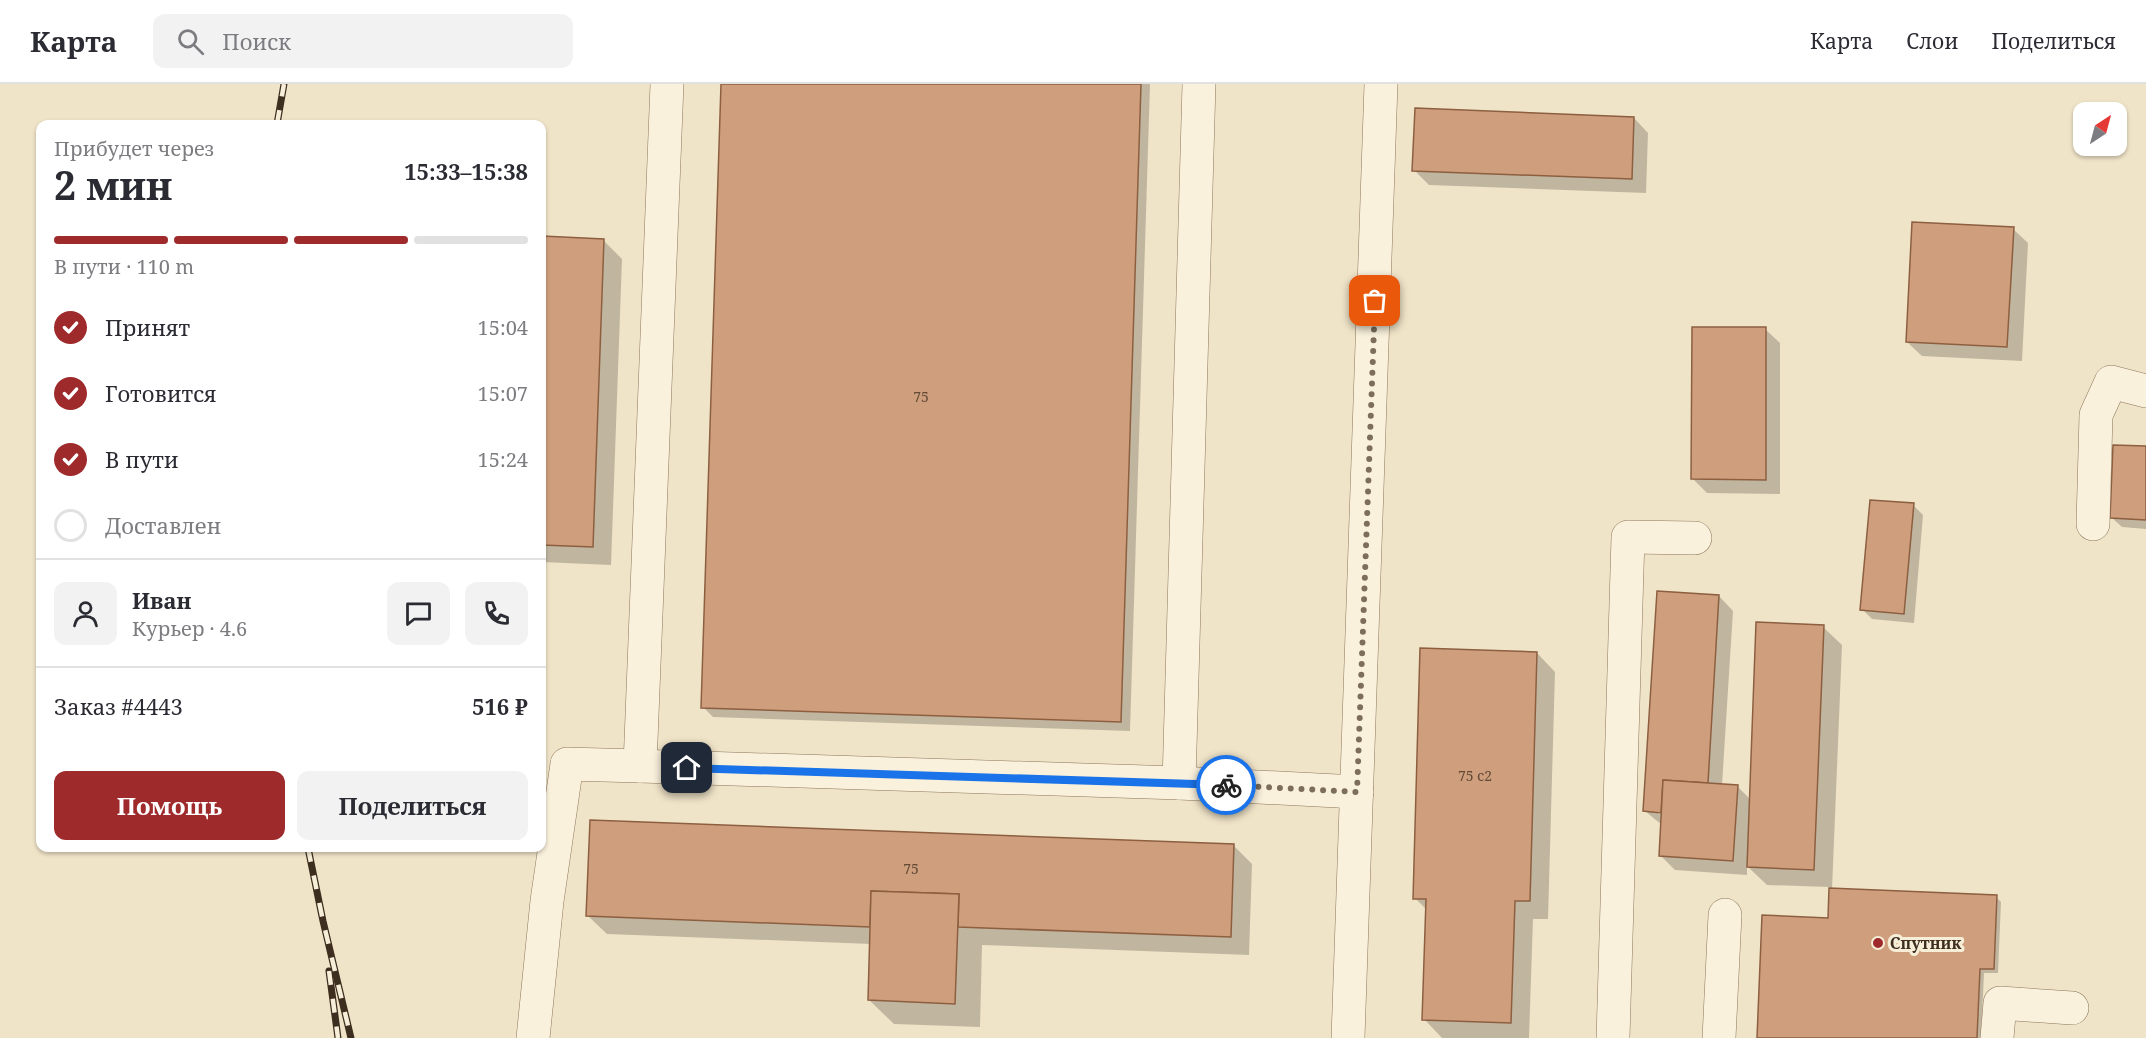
<!DOCTYPE html>
<html lang="ru">
<meta charset="utf-8">
<style>
:root{--surface:#fff;--page:#f2f2f3;--text:#2b2b33;--muted:#7c7c81;--line:#e1e1e2;--accent:#9e2a2b}
body{margin:0;font-family:"Noto Serif",serif;background:var(--page);color:var(--text);height:100vh;display:flex;flex-direction:column;font-size:22px;white-space:nowrap}
*{box-sizing:border-box;margin:0}
p{font-size:20px;color:var(--muted)}
.icon{flex:none;width:33px;height:33px;fill:none;stroke:currentColor;stroke-width:2;stroke-linecap:round;stroke-linejoin:round}
.map{position:relative;flex:1;overflow:hidden}
.side{position:absolute;left:36px;top:36px;width:510px;height:732px;display:flex;flex-direction:column;background:var(--surface);border-radius:12px;box-shadow:0 2px 4px #0004}
.side>*{flex:none}
.needle{width:39px;rotate:36deg}
.fabs{position:absolute;left:2073px;top:18px;display:grid;gap:12px}
.fabs a{display:grid;place-items:center;width:54px;height:54px;border-radius:12px;background:var(--surface);box-shadow:0 2px 4px #0004;font-size:30px}
.pin{position:absolute;display:grid;place-items:center;width:51px;height:51px;color:#fff;margin:-26px;border-radius:12px;box-shadow:0 3px 9px #0006}
.courier{position:absolute;display:grid;place-items:center;width:60px;height:60px;margin:-30px;border:4px solid #1a73e8;border-radius:50%;background:#fff;color:#222;box-shadow:0 2px 8px #0007}
.overview em{font-style:normal;font-weight:700}
.overview div{display:flex;flex-direction:column-reverse}
.overview{display:flex;align-items:center;justify-content:space-between;height:102px;padding:0 18px}
h1{font-size:39px;font-weight:700;line-height:45px}
.bar{display:grid;grid-template-columns:repeat(4,1fr);gap:9px 6px;align-content:center;height:72px;padding:0 18px}
.bar i{height:8px;border-radius:4px;background:var(--line)}
.bar .on{background:var(--accent)}
.bar p{grid-column:span 4}
.line{display:flex;align-items:center;gap:15px;padding:0 18px;border-top:2px solid var(--line)}
.line div{flex:1}
.round{display:grid;place-items:center;flex:none;width:63px;height:63px;border-radius:12px;background:var(--page)}
ol{padding:0 18px;list-style:none}
li{display:flex;align-items:center;gap:18px;height:66px}
li p{margin-inline-start:auto}
li .icon{padding:6px;border-radius:50%;background:var(--accent);color:#fff;stroke-width:4}
li:last-child{color:var(--muted)}
li i{width:33px;height:33px;border:3px solid var(--line);border-radius:50%}
.button{display:flex;gap:12px;margin-top:auto;padding:12px 18px}
.button a{flex:1;height:69px;border-radius:12px;background:var(--accent);color:#fff;font-size:24px;font-weight:700;line-height:69px;text-align:center}
.button a+a{background:var(--page);color:var(--text)}
header{display:flex;align-items:center;gap:36px;box-sizing:border-box;height:84px;padding:0 30px;background:var(--surface);border-bottom:2px solid var(--line)}
header strong{font-size:28px}
nav{display:flex;gap:33px;margin-inline-start:auto;font-size:21px}
.search{width:420px;height:54px;background:var(--page);display:flex;align-items:center;gap:15px;box-sizing:border-box;padding:0 21px;border-radius:12px;color:var(--muted);font-size:22px}
.map>svg:first-child{display:block}
.shadow{fill:#0003;fill-rule:evenodd}
.building{fill:#cf9f7d;stroke:#8d5f41;stroke-width:1.5}
.lines{fill:none;stroke-linecap:round;stroke-linejoin:round}
.minor-casing{stroke:#8d765c;stroke-width:34}
.minor{stroke:#faf1dc;stroke-width:33}
.rail-casing{stroke:#3d2e20;stroke-width:7}
.rail{stroke:#f7eed8;stroke-width:4.5;stroke-dasharray:14;stroke-linecap:butt}
.done{stroke:#7c6e5b;stroke-width:6;stroke-dasharray:0 10.8}
.route{stroke:#1a73e8;stroke-width:8}
.poi-dot{fill:#9e2a2b;stroke:#f7eed8;stroke-width:2}
.labels{text-anchor:middle;dominant-baseline:central;stroke-width:6;stroke-linejoin:round;paint-order:stroke}
.number-label{font-size:14px;fill:#624a37}
.poi-label{font-size:16px;font-weight:bold;fill:#3d2e20;stroke:#f7eed8;text-anchor:start}
</style>
<header>
<strong>Карта</strong>
<div class="search"><svg class="icon" aria-label="search" viewBox="0 0 24 24"><circle cx="10" cy="10" r="6"/><path d="M15 15l6 6"/></svg>Поиск</div>
<nav><a>Карта</a><a>Слои</a><a>Поделиться</a></nav>
</header>
<div class="map">
<svg width="2146" height="954" viewBox="0 0 2146 954">
<rect width="100%" height="100%" fill="#f0e4c8"/>
<g class="shadow">
<polygon points="722,0 1150,0 1130,647 713,633 703,623"/>
<polygon points="1634,34 1648,49 1646,109 1429,101 1414,86"/>
<polygon points="2013,145 2028,159 2022,277 1922,272 1907,258"/>
<polygon points="542,154 603,156 622,175 611,481 542,478"/>
<polygon points="1765,245 1780,259 1780,410 1707,409 1693,395"/>
<polygon points="2146,364 2146,445 2122,443 2112,434"/>
<polygon points="1913,421 1923,431 1914,539 1872,535 1862,525"/>
<path d="M1719,512L1733,527L1722,701L1737,702L1751,716L1823,543L1842,561L1832,806L1996,813L2001,818L1998,889H1984L1981,954H1759L1829,835L1830,803L1767,801L1747,782V791L1675,786L1660,771L1662,741L1645,727ZM1658,727L1669,728V731L1658,730Z"/>
<polygon points="1537,569 1555,588 1548,835 1533,835 1529,954 1442,954 1424,935 1427,826 1415,814"/>
<polygon points="1233,761 1252,780 1249,871 982,861 980,943 894,940 869,916 871,860 607,850 588,832"/>
</g>
<g class="building">
<polygon points="721,0 1141,0 1121,638 701,624"/>
<polygon points="1415,24 1634,33 1632,95 1412,87"/>
<polygon points="1912,138 2014,143 2007,263 1906,258"/>
<polygon points="542,152 604,155 593,463 542,461"/>
<polygon points="1692,243 1766,243 1766,396 1691,395"/>
<polygon points="2113,361 2146,362 2146,436 2110,434"/>
<polygon points="1870,416 1914,419 1904,530 1860,526"/>
<polygon points="1657,507 1719,511 1708,699 1663,696 1661,729 1643,727"/>
<polygon points="1756,538 1824,541 1814,786 1747,783"/>
<polygon points="1420,564 1537,568 1530,817 1515,817 1511,939 1422,936 1426,815 1413,815"/>
<polygon points="1663,696 1738,701 1733,777 1659,772"/>
<polygon points="590,736 1234,760 1231,853 958,843 959,810 871,807 870,843 586,832"/>
<polygon points="1829,804 1997,811 1994,885 1980,885 1977,954 1757,954 1762,831 1828,834"/>
<polygon points="871,807 959,810 955,920 868,916"/>
</g>
<g class="lines">
<defs>
<g id="minor">
<polyline points="667,0 640,682 1179,699 1357,708"/>
<polyline points="2093,440 2096,331 2111,298 2146,307"/>
<polyline points="1179,699 1199,0"/>
<polyline points="533,954 547,817 567,680 640,682"/>
<polyline points="1348,954 1381,0"/>
<polyline points="1613,954 1628,453 1695,454"/>
<polyline points="1719,954 1725,831"/>
<polyline points="1997,954 2000,919 2072,924"/>
</g>
</defs>
<use href="#minor" class="minor-casing"/>
<use href="#minor" class="minor"/>
<defs>
<g id="rail">
<polyline points="277,40 284,0"/>
<polyline points="308,764 323,837 351,954"/>
<polyline points="329,887 338,954"/>
</g>
</defs>
<use href="#rail" class="rail-casing"/>
<use href="#rail" class="rail"/>
</g>
<g class="lines">
<polyline class="done" points="1226,701 1357,708 1375,217"/>
<polyline class="route" points="687,684 1226,701"/>
</g>
<circle class="poi-dot" cx="1878" cy="859" r="6"/>
<g class="labels">
<g class="number-label">
<text x="921" y="312">75</text>
<text x="1475" y="691">75 с2</text>
<text x="911" y="784">75</text>
</g>
<g class="poi-label">
<text x="1890" y="859">Спутник</text>
</g>
</g>
</svg>
<div class="fabs">
<a><svg class="needle" viewBox="-14 -14 28 28"><path d="M0-13l5 13h-10z" fill="#e53935"/><path d="M0 13l5-13h-10z" fill="#7c7c81"/></svg></a>
</div>
<div class="pin" style="left:1375px;top:217px;background:#ea580c"><svg class="icon" aria-label="bag" viewBox="0 0 24 24"><path d="M5 8h14l-1 12H6zM9 8a3 3 0 0 1 6 0"/></svg></div>
<div class="pin" style="left:687px;top:684px;background:#1f2937"><svg class="icon" aria-label="home" viewBox="0 0 24 24"><path d="M3 11l9-7 9 7M6 9v11h12V9"/></svg></div>
<div class="courier" style="left:1226px;top:701px"><svg class="icon" aria-label="bike" viewBox="0 0 24 24"><circle cx="6" cy="16" r="4"/><circle cx="18" cy="16" r="4"/><path d="M6 16l4-8h5l3 8M10 8l3 8H6M13 5h3"/></svg></div>
<section class="side">
<div class="overview"><div><h1>2 мин</h1><p>Прибудет через</p></div><em>15:33–15:38</em></div>
<div class="bar"><i class="on"></i><i class="on"></i><i class="on"></i><i></i><p>В пути · 110 m</p></div>
<ol>
<li><svg class="icon" aria-label="check" viewBox="0 0 24 24"><path d="M5 12l5 5 9-10"/></svg>Принят<p>15:04</p></li>
<li><svg class="icon" aria-label="check" viewBox="0 0 24 24"><path d="M5 12l5 5 9-10"/></svg>Готовится<p>15:07</p></li>
<li><svg class="icon" aria-label="check" viewBox="0 0 24 24"><path d="M5 12l5 5 9-10"/></svg>В пути<p>15:24</p></li>
<li><i></i>Доставлен</li>
</ol>
<div class="line" style="height:108px"><a class="round"><svg class="icon" aria-label="person" viewBox="0 0 24 24"><circle cx="12" cy="8" r="4"/><path d="M4 21q1-7 8-7t8 7"/></svg></a><div><b>Иван</b><p>Курьер · 4.6</p></div><a class="round"><svg class="icon" aria-label="chat" viewBox="0 0 24 24"><path d="M4 5h16v11H9l-5 4z"/></svg></a><a class="round"><svg class="icon" aria-label="phone" viewBox="0 0 24 24"><path d="M5 4h4l2 5-3 2q2 4 5 5l2-3 5 2v4C11 20 4 13 5 4z"/></svg></a></div>
<div class="line" style="height:78px"><div>Заказ #4443</div><b>516 ₽</b></div>
<div class="button"><a>Помощь</a><a>Поделиться</a></div>
</section>
</div>
